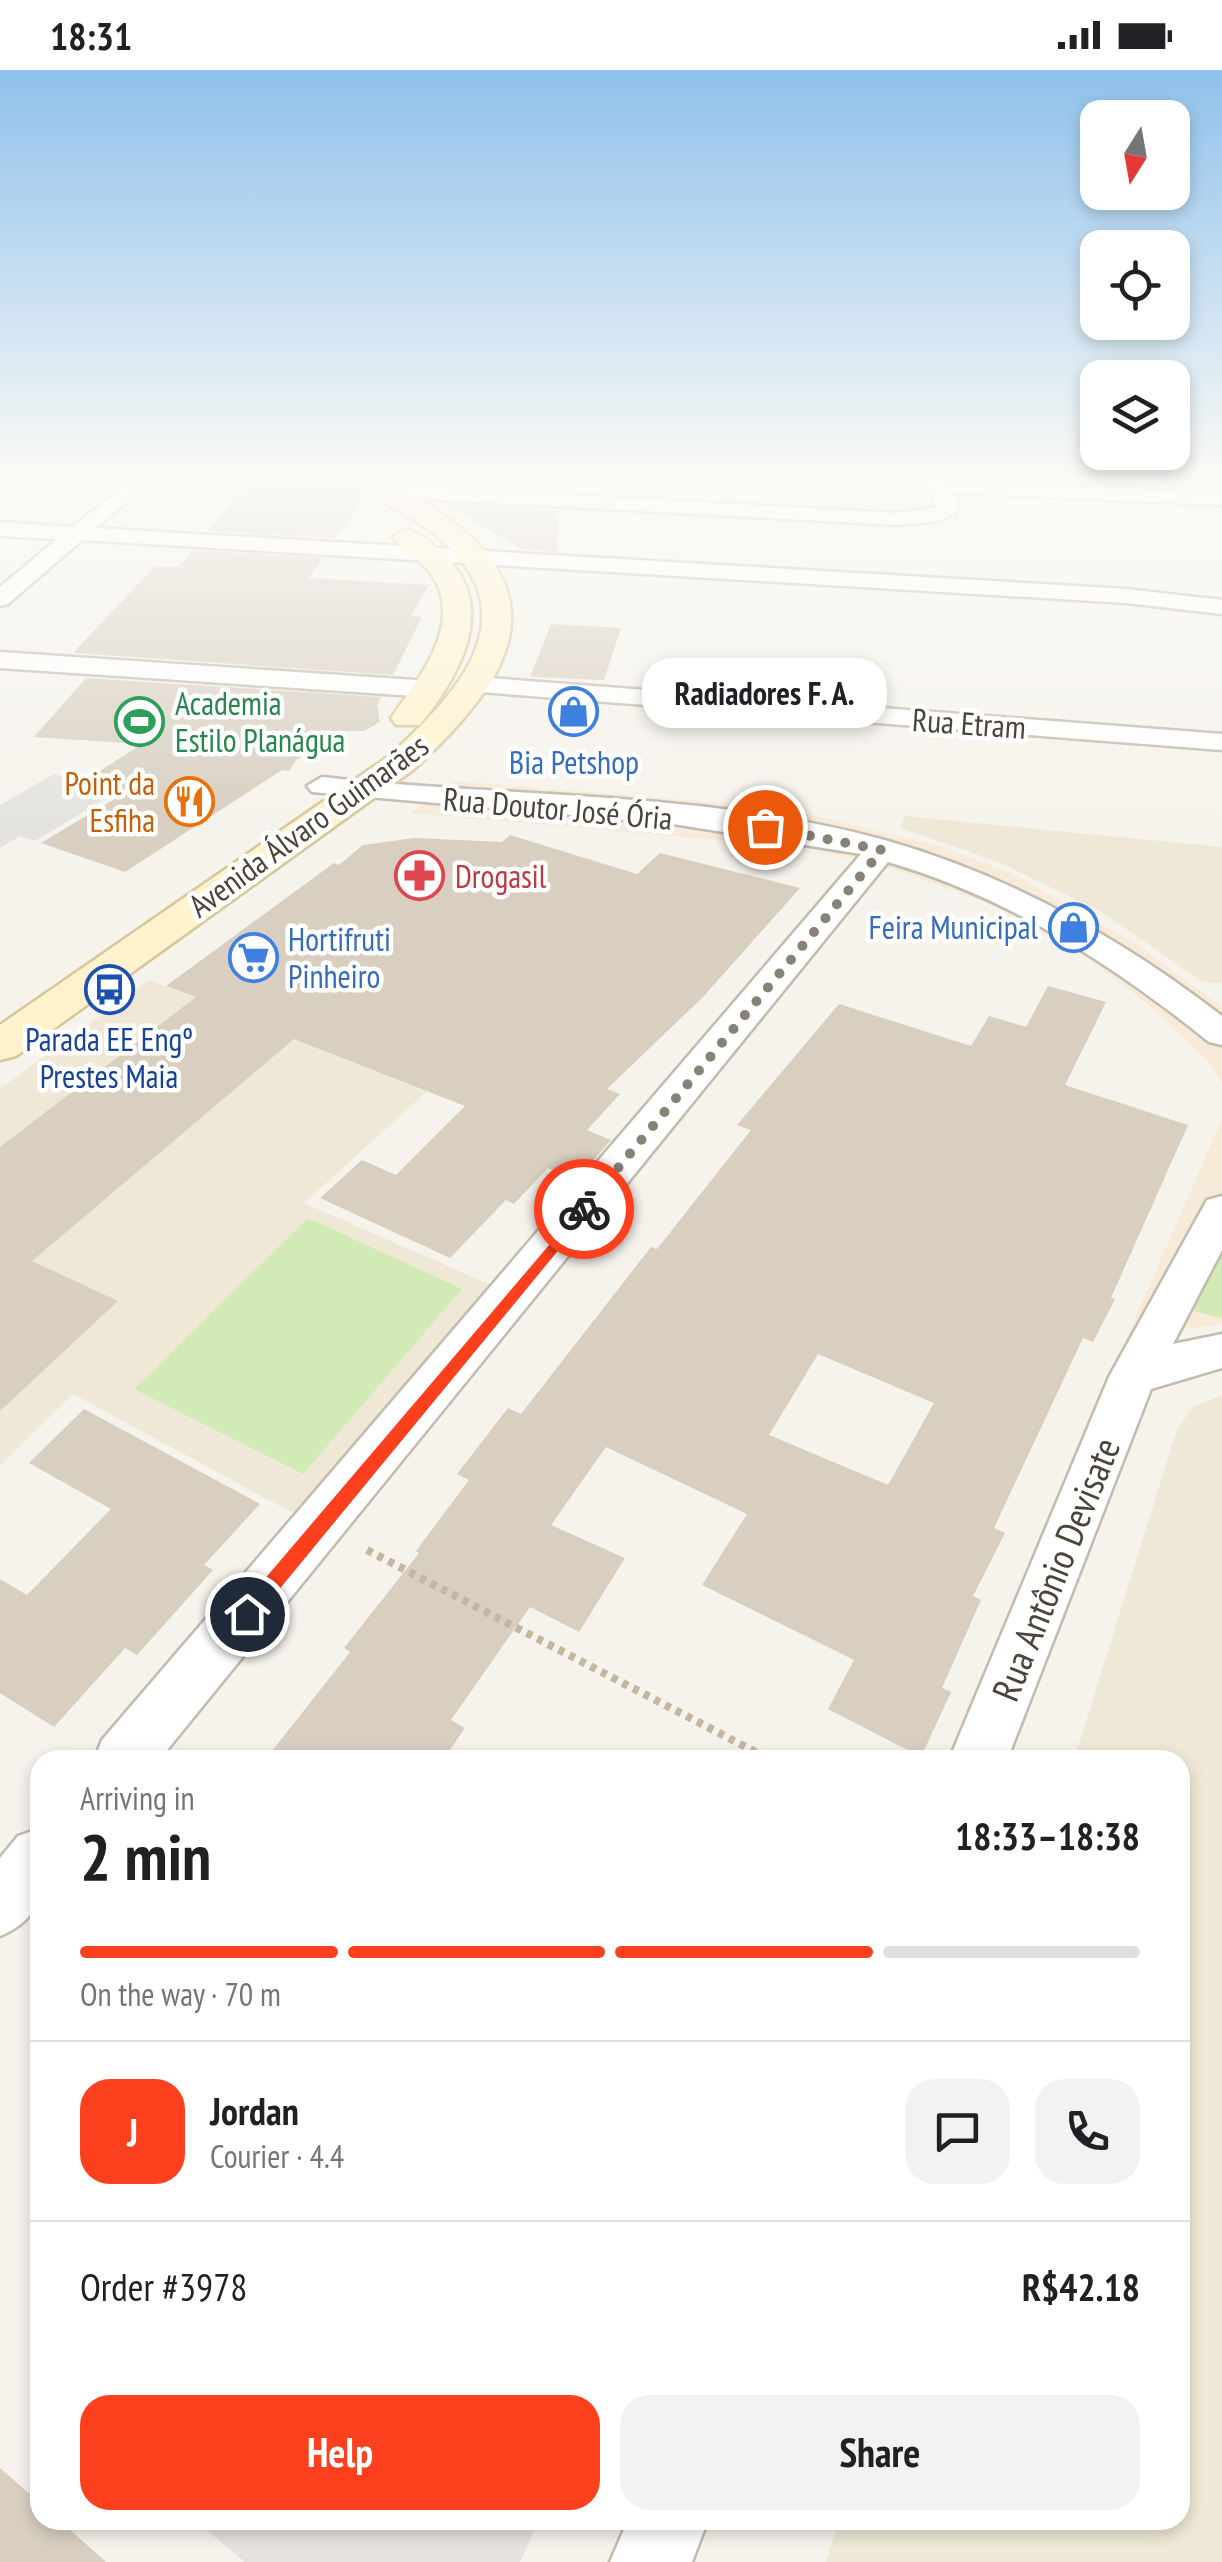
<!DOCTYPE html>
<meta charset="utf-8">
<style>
:root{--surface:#fff;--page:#f2f2f2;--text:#202124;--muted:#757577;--line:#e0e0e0;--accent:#fc3f1d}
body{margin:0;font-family:"PT Sans Narrow",sans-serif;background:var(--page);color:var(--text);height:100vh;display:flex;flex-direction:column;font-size:38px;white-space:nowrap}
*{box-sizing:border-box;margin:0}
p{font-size:32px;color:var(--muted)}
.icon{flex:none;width:55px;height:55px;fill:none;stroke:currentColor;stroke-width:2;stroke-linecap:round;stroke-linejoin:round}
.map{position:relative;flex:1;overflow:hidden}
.side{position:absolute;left:30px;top:1680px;width:1160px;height:780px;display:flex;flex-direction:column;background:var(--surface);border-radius:30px;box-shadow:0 5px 15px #0003}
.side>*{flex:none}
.needle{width:65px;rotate:191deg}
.controls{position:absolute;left:1080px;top:30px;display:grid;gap:20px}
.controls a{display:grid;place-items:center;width:110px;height:110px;border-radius:20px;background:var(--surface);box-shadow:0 5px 15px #0003;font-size:50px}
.pin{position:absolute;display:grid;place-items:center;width:85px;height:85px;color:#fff;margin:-42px;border:5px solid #fff;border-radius:50%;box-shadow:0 2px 10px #0007}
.courier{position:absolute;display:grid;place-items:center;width:100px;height:100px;margin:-50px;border:8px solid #fc3f1d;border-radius:50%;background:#fff;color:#222;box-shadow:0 2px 12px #0007}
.bubble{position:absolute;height:70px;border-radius:30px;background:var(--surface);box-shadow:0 5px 15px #0003;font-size:32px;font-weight:800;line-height:70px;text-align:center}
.headline em{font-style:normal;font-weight:800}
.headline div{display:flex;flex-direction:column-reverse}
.headline{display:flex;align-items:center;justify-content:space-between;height:170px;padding:0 50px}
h1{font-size:65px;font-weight:800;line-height:75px}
.bar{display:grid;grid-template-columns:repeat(4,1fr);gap:15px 10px;align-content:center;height:120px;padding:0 50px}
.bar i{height:12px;border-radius:8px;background:var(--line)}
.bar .active{background:var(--accent)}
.bar p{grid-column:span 4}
.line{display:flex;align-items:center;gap:25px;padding:0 50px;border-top:2px solid var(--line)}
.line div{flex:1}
.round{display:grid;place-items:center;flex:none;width:105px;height:105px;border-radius:30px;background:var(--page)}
.button{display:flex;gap:20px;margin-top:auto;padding:20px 50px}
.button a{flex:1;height:115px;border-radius:30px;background:var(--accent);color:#fff;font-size:40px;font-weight:800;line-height:115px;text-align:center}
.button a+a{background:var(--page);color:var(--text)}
.status{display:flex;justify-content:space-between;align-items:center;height:70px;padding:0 50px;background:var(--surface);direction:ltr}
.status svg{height:28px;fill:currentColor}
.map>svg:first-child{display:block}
.commercial{fill:#f7ead8}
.industrial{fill:#e6e2dd}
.education{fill:#efe8d6}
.green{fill:#d2eab5}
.parking{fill:#e5e3e0}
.building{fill:#d8cfc1;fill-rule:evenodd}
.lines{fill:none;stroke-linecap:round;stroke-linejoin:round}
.street-casing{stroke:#c2bbae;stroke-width:5}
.secondary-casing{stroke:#d6c79b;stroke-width:5}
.path{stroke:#c4b79f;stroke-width:8;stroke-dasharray:6 6;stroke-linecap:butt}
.street{fill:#fff;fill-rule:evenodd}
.secondary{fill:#fff3cd;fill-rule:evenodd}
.route{fill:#fc3f1d}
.done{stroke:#878178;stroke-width:10;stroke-dasharray:0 18}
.labels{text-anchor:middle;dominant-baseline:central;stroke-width:9;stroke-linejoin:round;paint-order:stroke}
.far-leisure-label{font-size:32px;fill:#27864d;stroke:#fff;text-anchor:start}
.far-street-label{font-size:32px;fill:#4b4439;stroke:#fff}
.far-shop-label{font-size:32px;fill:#366cbe;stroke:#fff}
.far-food-label{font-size:32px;fill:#c56008;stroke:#fff;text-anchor:end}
.far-health-label{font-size:32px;fill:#be3a42;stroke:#fff;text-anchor:start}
.far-transit-label{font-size:32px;fill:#164399;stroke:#fff}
.street-label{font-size:38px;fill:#4b4439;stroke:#fff}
</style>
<div class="status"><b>18:31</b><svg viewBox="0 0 49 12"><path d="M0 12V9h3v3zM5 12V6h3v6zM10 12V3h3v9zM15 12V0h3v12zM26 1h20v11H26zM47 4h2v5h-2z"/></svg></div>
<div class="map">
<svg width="1222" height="2492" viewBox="0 0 1222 2492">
<rect width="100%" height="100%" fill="#f6f3ec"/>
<g class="commercial">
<polygon points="451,711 783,738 942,777 1011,803 1136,874 1222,937 1222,1013 1211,994 1150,936 1086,887 1008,841 900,801 807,778 411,743"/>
<polygon points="1222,1049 1222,1254 1127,1267"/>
</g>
<polygon class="industrial" points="209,2450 539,2450 520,2492 245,2492 204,2458"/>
<g class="education">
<polygon points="904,746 1222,777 1222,913 1203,912 1100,841 998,792 901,758"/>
<polygon points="149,910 431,1018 304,1133 491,1215 293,1443 73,1324 0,1396 0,1019"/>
<polygon points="1222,1325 1222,2492 826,2492 839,2450 1180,2450 1180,1690 1074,1690 1177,1359 1193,1337"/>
</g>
<g class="green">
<polygon points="308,1148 462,1219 303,1404 134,1319"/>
<polygon points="1222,1172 1222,1248 1190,1240"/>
</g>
<polygon class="parking" points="54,704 115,723 35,771 20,766 0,778 0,735"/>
<g class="building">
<polygon points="257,404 346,404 366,425 336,468 209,461"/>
<polygon points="396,404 561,404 560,421 410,412"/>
<polygon points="446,434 559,440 557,482 521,479"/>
<polygon points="193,480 323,488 309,508 429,515 411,546 422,547 393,605 73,583 155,496 179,497"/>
<polygon points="551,554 621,558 604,610 530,607"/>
<polygon points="86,608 381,627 377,635 380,652 364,661 340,661 296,690 289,701 282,700 125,802 41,773 123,724 84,711 142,674 34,667"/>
<polygon points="510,765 637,804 660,783 800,818 703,927 607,1019 620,1024 587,1060 611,1070 577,1109 548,1098 514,1134 506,1130 450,1188 320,1128 362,1090 396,1105 465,1036 294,969 32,1191 118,1231 0,1341 0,1077 196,927 166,916 334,793 339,795 363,775 414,768 502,772"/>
<path d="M1048,916L1106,932L1065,1015L1188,1055L1111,1228L1115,1229L1093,1272L1083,1268L994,1458L1005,1463L973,1526L981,1530L942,1618L951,1622L921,1687L828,1639L854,1590L702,1515L747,1444L606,1377L551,1455L625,1488L579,1562L530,1537L451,1650L465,1658L443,1690H265L350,1582L344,1578L419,1483L416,1481L469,1410L457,1404L508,1338L521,1344L651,1177L657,1179L751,1060L737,1055L839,934L971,976L989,946L1026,957ZM818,1284L934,1333L888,1415L769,1365Z"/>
<polygon points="84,1339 260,1434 204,1495 213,1500 137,1585 125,1578 54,1657 0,1623 0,1509 27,1525 111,1439 29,1393"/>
<polygon points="0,2398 40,2433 40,2450 59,2450 106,2492 0,2492"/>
</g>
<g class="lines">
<defs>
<g id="street">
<polygon points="907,404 928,404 942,410 1222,423 1222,435 953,423 959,431 955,445 934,452 896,455 388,427 378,421 388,415 896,443 937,437 930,420 909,410"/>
<polygon points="133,410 140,412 140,420 96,458 1126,519 1222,530 1222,544 1126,533 82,470 8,534 0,536 0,517 57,469 0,466 0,452 72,457"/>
<polygon points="0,582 430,611 443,619 430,627 0,598"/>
<polygon points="476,607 1222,664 1222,680 467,621 463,615 467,609"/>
<path d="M322,707C508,728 706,720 888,771C1010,806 1121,868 1222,946V975L1209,972C1112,894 1008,827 888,792L159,1690H94L102,1670L861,784L673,754L312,722L307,716Z"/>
<polygon points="1222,1126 1222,1180 1173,1274 1222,1264 1222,1298 1151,1319 1007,1690 949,1690 1109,1307 1207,1130"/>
<path d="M40,1758C40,1807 53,1844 0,1866V1788L18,1766Z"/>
<polygon points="628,2450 708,2450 692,2492 610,2492"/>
</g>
<g id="secondary">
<path d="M350,404C389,404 413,424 445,446C567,533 499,621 413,700L16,986L0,990V955L389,686C466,616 535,537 425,457C402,441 365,426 350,404Z"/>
<path d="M406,459C421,463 434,475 445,486C499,538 458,608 420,655H396L391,648C419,608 469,549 427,499C417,487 402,480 393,467Z"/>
</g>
</defs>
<use href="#street" class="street-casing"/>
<use href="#secondary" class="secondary-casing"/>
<polyline class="path" points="367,1480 771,1690"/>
<use href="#street" class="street"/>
<use href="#secondary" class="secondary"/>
</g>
<linearGradient id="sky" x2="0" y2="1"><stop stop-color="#8fc1ec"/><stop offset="0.54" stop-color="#fbfaf6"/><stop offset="1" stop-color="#fbfaf6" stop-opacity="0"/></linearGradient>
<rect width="1222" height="753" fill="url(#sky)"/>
<polygon class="route" points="584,1134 592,1139 589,1143 254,1550 240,1550 240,1538"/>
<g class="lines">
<polyline class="done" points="584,1139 882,780 765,757"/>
</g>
<defs>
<symbol id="shop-ring" viewBox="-11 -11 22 22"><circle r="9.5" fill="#fff" stroke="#3f7fe0" stroke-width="1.5"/><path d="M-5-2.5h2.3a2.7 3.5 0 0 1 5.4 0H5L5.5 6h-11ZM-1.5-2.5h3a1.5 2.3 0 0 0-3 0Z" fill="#3f7fe0"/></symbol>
<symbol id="stadium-ring" viewBox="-11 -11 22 22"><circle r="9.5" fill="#fff" stroke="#2e9e5b" stroke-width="1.5"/><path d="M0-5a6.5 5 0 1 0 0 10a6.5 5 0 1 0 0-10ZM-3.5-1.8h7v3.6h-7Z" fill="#2e9e5b"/></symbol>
<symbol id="restaurant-ring" viewBox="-11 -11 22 22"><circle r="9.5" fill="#fff" stroke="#e8710a" stroke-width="1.5"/><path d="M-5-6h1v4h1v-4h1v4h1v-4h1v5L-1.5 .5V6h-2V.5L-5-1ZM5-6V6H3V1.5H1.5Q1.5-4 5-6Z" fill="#e8710a"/></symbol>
<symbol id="pharmacy-ring" viewBox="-11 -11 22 22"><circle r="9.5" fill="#fff" stroke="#e0444e" stroke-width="1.5"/><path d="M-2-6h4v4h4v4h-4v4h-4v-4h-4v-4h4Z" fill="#e0444e"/></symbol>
<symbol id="supermarket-ring" viewBox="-11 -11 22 22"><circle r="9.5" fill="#fff" stroke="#3f7fe0" stroke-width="1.5"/><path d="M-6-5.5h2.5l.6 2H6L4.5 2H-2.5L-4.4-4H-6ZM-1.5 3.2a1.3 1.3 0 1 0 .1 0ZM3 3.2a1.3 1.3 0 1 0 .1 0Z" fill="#3f7fe0"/></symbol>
<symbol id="bus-ring" viewBox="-11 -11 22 22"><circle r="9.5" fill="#fff" stroke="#1a4fb4" stroke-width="1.5"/><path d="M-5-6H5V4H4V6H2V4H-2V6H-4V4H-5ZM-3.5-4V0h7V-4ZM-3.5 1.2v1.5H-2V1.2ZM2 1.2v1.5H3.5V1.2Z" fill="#1a4fb4"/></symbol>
</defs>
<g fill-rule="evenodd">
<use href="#shop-ring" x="546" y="614" width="55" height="55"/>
<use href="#stadium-ring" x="112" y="624" width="55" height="55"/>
<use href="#restaurant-ring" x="162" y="704" width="55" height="55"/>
<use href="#pharmacy-ring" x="392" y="778" width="55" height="55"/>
<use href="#shop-ring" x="1046" y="830" width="55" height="55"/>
<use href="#supermarket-ring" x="226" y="860" width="55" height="55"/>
<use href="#bus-ring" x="82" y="892" width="55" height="55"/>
</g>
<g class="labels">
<g class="far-leisure-label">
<text x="175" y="633">Academia<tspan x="175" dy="37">Estilo Planágua</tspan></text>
</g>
<g class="far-street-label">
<text transform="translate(969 653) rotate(4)">Rua Etram</text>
<text transform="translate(558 738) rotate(5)">Rua Doutor José Ória</text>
<text transform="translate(308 755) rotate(-36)">Avenida Álvaro Guimarães</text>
</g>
<g class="far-shop-label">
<text x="574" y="692">Bia Petshop</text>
<text x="1038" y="857" text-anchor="end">Feira Municipal</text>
<text x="288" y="869" text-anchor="start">Hortifruti<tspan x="288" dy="37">Pinheiro</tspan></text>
</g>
<g class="far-food-label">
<text x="155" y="713">Point da<tspan x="155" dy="37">Esfiha</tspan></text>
</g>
<g class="far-health-label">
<text x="455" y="806">Drogasil</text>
</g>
<g class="far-transit-label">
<text x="109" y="969">Parada EE Engº<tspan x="109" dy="37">Prestes Maia</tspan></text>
</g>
<g class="street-label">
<text transform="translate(1055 1499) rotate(-68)">Rua Antônio Devisate</text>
</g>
</g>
</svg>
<div class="controls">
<a><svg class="needle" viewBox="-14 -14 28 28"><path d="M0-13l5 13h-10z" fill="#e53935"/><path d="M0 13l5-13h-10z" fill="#757577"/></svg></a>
<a><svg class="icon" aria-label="locate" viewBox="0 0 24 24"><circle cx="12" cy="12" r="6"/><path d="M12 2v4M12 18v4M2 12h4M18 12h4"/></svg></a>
<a><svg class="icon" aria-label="layers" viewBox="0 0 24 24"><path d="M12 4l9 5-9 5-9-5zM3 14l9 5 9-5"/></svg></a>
</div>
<div class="pin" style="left:765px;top:757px;background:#ea580c"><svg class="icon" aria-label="bag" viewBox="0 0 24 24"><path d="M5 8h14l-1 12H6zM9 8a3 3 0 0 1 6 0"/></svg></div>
<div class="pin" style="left:247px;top:1544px;background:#1f2937"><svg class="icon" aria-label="home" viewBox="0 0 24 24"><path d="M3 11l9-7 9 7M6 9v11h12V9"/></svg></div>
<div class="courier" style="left:584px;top:1139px"><svg class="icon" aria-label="bike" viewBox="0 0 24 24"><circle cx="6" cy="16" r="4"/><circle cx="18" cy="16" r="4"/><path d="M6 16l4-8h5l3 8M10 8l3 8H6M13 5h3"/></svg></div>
<div class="bubble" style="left:642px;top:588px;width:245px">Radiadores F. A.</div>
<section class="side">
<div class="headline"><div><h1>2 min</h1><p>Arriving in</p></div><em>18:33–18:38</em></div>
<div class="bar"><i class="active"></i><i class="active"></i><i class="active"></i><i></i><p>On the way · 70 m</p></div>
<div class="line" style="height:180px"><b class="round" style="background:var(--accent);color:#fff">J</b><div><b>Jordan</b><p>Courier · 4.4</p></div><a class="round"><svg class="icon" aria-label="chat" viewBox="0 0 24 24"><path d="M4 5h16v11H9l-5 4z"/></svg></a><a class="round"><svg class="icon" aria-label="phone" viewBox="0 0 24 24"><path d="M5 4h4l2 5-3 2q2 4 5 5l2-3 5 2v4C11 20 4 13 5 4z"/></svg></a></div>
<div class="line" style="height:130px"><div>Order #3978</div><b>R$42.18</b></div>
<div class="button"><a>Help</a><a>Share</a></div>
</section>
</div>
